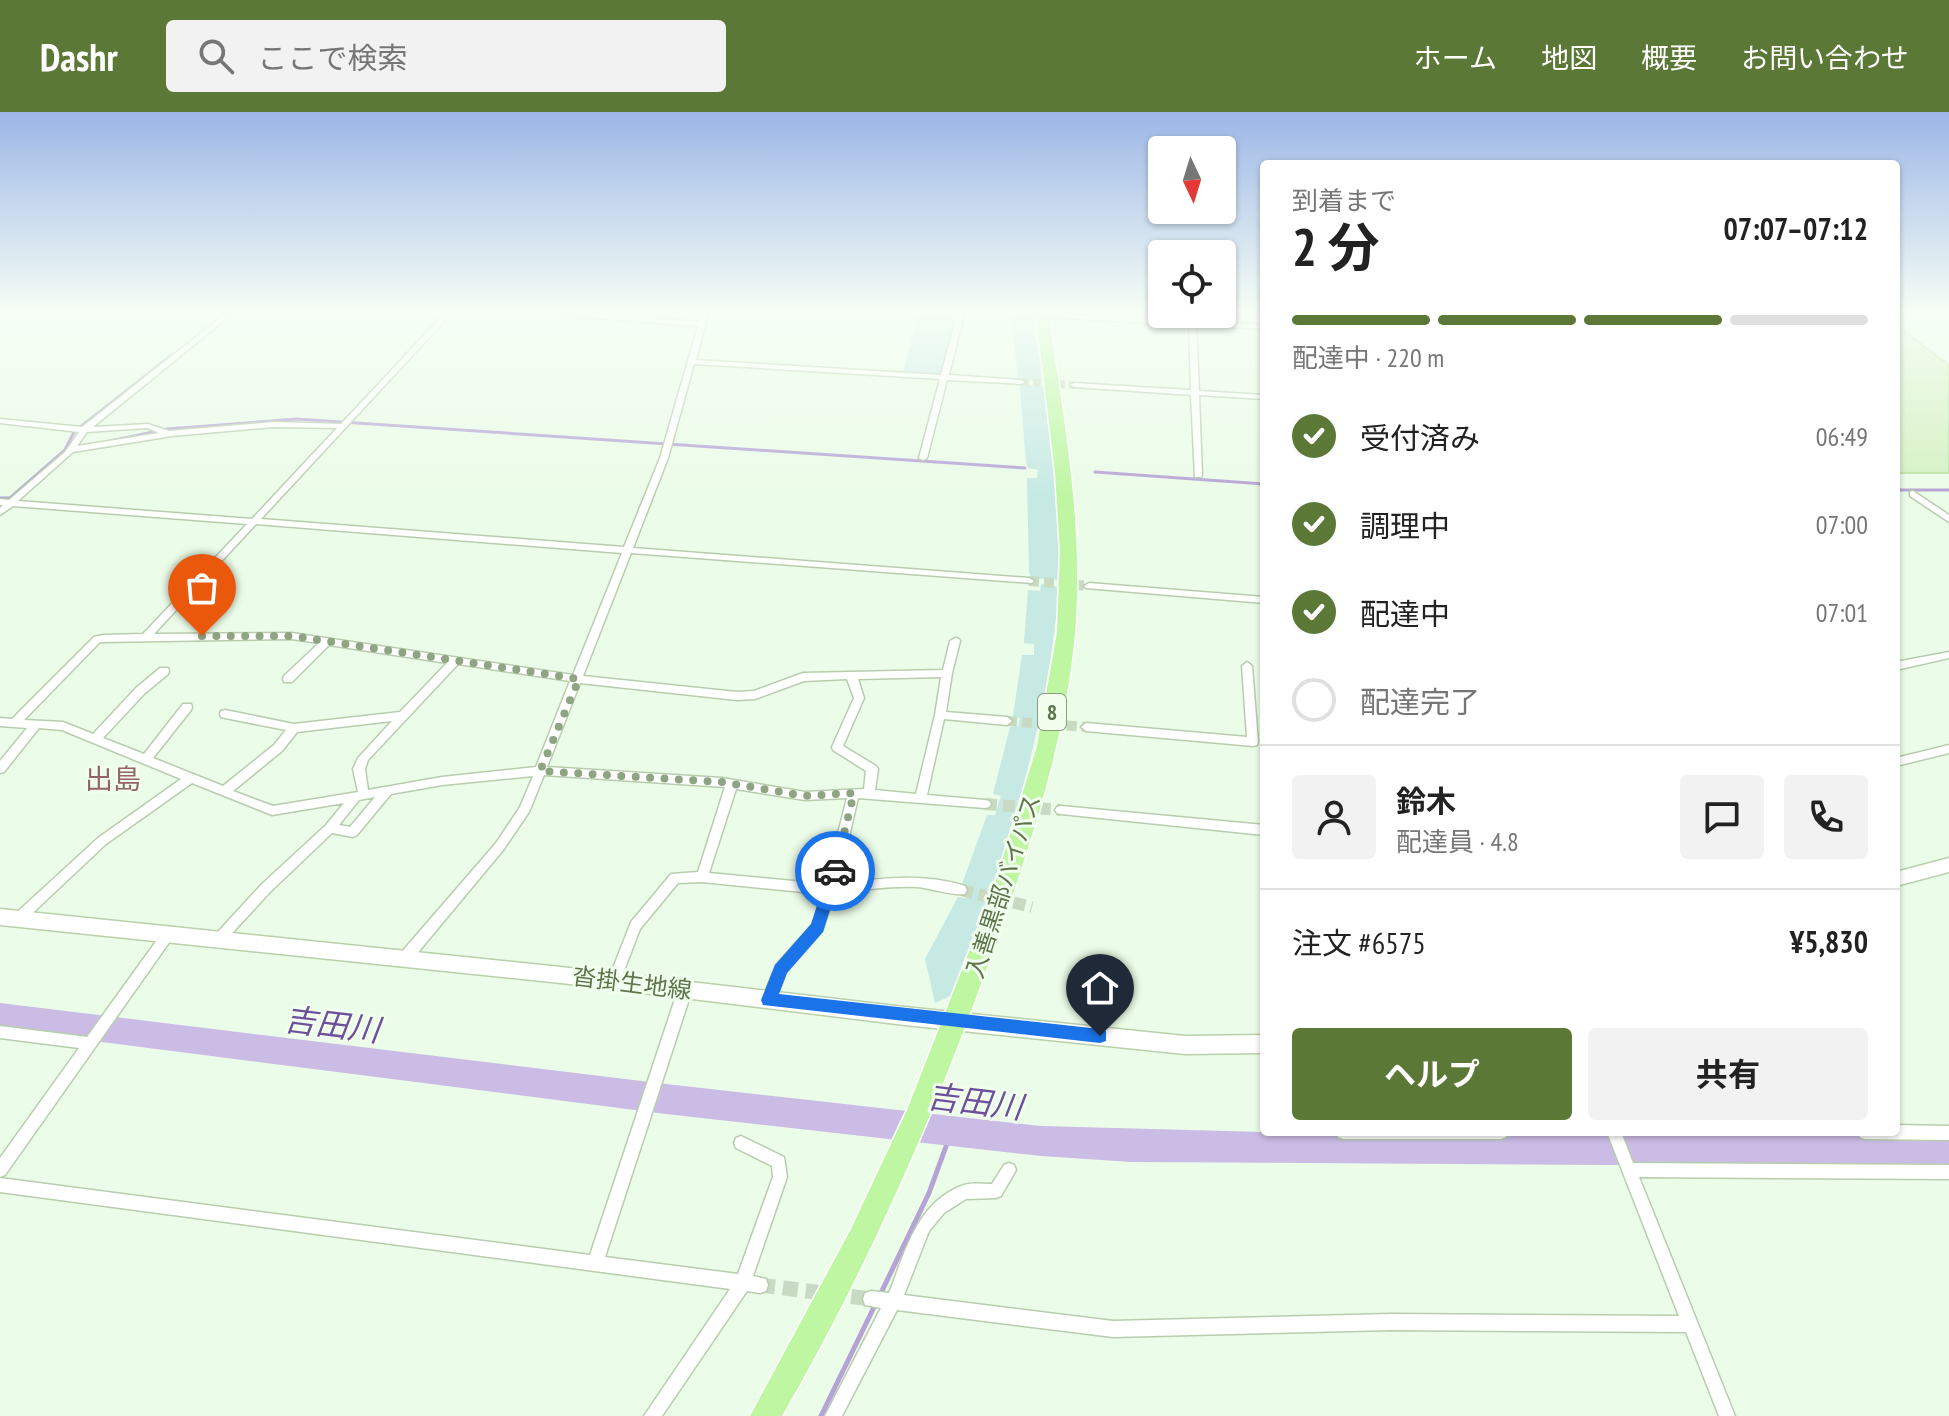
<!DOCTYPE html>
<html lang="ja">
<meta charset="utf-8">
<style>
:root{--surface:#fff;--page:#f2f2f2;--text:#222;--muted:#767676;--line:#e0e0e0;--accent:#5c7837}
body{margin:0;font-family:"PT Sans Narrow","Noto Sans JP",sans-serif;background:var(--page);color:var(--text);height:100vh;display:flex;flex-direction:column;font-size:30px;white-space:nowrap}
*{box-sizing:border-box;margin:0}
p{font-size:26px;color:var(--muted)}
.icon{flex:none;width:44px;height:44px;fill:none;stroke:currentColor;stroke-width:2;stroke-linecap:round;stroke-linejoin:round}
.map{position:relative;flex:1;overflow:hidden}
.drawer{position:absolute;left:1260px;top:48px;width:640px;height:976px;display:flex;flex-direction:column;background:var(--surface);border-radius:8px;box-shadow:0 2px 6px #0004}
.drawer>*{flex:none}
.needle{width:52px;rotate:176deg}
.controls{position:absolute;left:1148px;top:24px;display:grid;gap:16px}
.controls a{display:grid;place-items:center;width:88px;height:88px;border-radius:8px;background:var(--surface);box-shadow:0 2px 6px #0004;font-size:40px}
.pin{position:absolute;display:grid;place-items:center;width:68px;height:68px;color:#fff;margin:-82px -34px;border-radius:50% 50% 50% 0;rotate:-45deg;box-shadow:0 0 8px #0007}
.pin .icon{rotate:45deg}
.courier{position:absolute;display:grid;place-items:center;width:80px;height:80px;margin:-40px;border:6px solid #1a73e8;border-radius:50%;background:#fff;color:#222;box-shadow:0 2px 10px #0007}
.overview em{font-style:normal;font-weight:700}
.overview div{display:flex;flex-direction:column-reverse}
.overview{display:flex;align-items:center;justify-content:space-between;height:136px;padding:0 32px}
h1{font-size:52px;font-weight:700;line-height:60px}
.bar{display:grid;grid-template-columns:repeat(4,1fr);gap:12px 8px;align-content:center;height:96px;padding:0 32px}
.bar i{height:10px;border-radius:6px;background:var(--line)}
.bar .active{background:var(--accent)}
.bar p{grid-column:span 4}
.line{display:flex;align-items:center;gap:20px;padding:0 32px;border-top:2px solid var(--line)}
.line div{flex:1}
.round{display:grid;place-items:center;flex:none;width:84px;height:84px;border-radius:8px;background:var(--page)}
ol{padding:0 32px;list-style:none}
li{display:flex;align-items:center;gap:24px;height:88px}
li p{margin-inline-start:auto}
li .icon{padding:8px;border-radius:50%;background:var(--accent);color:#fff;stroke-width:4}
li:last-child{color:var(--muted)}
li i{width:44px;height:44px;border:4px solid var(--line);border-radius:50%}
.cta{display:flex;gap:16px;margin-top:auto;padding:16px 32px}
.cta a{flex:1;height:92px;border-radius:8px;background:var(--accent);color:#fff;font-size:32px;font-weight:700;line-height:92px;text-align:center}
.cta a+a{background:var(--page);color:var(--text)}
header{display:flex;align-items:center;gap:48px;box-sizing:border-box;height:112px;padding:0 40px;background:var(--accent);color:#fff}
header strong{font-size:38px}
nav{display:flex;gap:44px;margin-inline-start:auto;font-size:28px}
.search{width:560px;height:72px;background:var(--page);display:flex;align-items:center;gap:20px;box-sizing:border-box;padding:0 28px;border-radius:8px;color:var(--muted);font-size:30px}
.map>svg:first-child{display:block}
.green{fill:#c6e9e3}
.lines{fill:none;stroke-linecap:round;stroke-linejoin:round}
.stream-far1{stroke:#b6a3d6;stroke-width:3}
.stream{stroke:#b6a3d6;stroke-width:5}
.river{fill:#cbbce5;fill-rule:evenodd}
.building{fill:#d3f0c0;stroke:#bbe2a1;stroke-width:2}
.minor-tunnel-far3{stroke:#c8dac1;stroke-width:8;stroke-dasharray:8 4;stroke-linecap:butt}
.minor-tunnel-far2{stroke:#c8dac1;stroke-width:10;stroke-dasharray:10 5;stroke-linecap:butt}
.minor-tunnel-far1{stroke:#c8dac1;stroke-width:12;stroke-dasharray:12 6;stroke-linecap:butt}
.minor-tunnel{stroke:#c8dac1;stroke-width:15;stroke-dasharray:15 8;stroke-linecap:butt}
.minor-casing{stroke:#b8cdae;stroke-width:3}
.secondary-casing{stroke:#b8d0ab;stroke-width:3}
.trunk-casing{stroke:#fff;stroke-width:3}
.minor{fill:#fff;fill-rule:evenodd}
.secondary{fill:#fff;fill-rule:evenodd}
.trunk{fill:#bef6a2;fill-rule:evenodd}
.route{fill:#1a73e8}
.done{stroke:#8fa483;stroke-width:8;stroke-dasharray:0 14.4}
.labels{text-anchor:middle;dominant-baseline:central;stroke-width:6;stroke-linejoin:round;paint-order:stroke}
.shield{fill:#f1feee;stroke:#8a9e7d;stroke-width:2}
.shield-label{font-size:22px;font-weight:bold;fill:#5e754c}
.street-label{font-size:24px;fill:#5e754c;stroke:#f1feee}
.quarter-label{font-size:28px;fill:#916469;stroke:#f1feee}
.near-water-label{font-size:32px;font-style:italic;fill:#6d509c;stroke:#f1feee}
</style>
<header>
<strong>Dashr</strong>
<div class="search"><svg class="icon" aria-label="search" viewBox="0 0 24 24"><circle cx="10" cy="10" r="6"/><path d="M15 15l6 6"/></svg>ここで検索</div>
<nav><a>ホーム</a><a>地図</a><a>概要</a><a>お問い合わせ</a></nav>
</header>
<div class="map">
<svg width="1949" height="1304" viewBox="0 0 1949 1304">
<rect width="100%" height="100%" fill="#ebfce8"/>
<g class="green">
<polygon points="918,202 954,204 941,263 903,260"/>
<polygon points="1019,202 1031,203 1044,269 1019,268 1018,265 1011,206 1019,206"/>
<polygon points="1027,273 1045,274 1059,415 1059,468 1031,466 1029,460 1027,366 1037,366 1038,358 1028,356 1026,350 1020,275"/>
<path d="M1041,472L1059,475C1048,617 1003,751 953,883L935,891L925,847L958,785L966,786L971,776L962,772L987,703H995L1001,684L993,682L1010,615L1018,614L1020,606L1013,604L1022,543H1034V532L1024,531L1028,478L1040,479Z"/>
</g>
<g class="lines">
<g class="stream-far1">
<polyline points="110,329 167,317 297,307 1025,356"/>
<polyline points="1095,360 1264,372"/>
<polyline points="1896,378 1949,378"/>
<polyline points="0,386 10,386 65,338 74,320 172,243"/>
</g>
<g class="stream">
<polyline points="880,1183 929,1081 952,1018"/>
<polyline points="821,1304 876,1191"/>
</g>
<polygon class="river" points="0,891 666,972 1041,1014 1264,1020 1949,1023 1949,1055 1131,1050 1041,1044 666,1002 0,917"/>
</g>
<polygon class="building" points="1896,213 1949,253 1949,361 1896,361"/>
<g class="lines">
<g class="minor-tunnel-far3">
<polyline points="1038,202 1063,204"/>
<polyline points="1021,270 1074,273"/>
</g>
<g class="minor-tunnel-far2">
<polyline points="1029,469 1089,474"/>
<polyline points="1007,609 1086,615"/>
</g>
<g class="minor-tunnel-far1">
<polyline points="985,692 1061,698"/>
<polyline points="961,778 1032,795"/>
</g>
<polyline class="minor-tunnel" points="760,1173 871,1187"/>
<defs>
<g id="minor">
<path d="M225,202H232L93,315L148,312L169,319L274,310L341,312L444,202H451L261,407L624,435L660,346L698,214L565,204L562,202H596L699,210L701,202H708L696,248L941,263L957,202H964L949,263L1021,268L1025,270L1021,272L947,268L927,346L923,348L919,346L940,267L694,252L668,346L633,436L1029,466L1034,469L1032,471L631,441L583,564L737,580L754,579L803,561L943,558L950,529L955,526L959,527L960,529L952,561L946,600L1007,605L1012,609L1007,613L944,607L927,683L985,688L989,689L991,692L989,695L985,696L858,686L838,772C881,766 923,761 965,774L967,778L965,782C952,784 931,776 916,775C889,774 862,778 835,782L822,819L786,860L774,892L769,894L764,892L762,888L776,853L813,812L823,782L702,770L678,771L640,817L620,869L619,873L614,875L609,873L608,869L631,810L671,762L698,760L725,675L544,663L529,700L504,737L410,850L405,852L400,850L399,846L400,842L496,731L520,695L533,664L442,673L391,682L357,723L353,725L332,721L270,780L224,830L220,831L216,830L214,826L216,822L262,772L326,713L344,691L272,703L192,671L106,732L22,811L18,812L14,811L12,807L14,803L98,726L181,667L62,618L39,616L4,660L0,661V649L27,616L0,614V606L12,607L94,525L103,523L143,522L247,412L13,394L0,403V396L3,393H0V387L9,388L65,340L79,320L0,311V307L82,315ZM274,315L337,316L252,407L18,389L73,340L172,324ZM147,316L159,321L77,334L87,320ZM256,412L622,441L573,563L292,521L154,522ZM292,527L319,531L284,564L283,567L284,570H292L329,533L447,551L400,600L294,612L225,598L221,599L220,602L221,605L225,606L286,618L274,633L223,674L153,646L191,598L192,595L191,592H183L144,642L103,626L144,582L168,562L169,559L168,556H160L136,576L93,622L63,610L24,608L100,530ZM458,552L570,569L536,655L442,665L368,678L365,657L368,648ZM941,565L935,603L916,682L875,678L878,657L876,654L843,634L864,586L858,567ZM847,567L854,586L832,635L833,638L866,659L864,677L805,680L722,666L547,655L580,571L737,588L755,587L804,569ZM392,609L358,646L353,657L358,680L273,694L233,679L282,639L297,620ZM736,677L805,688L847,686L825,772L709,761ZM375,685L350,715L339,713L359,688Z"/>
<polygon points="1067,202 1264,213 1264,217 1196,213 1199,279 1264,283 1264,287 1199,283 1202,363 1201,365 1195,365 1191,283 1074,275 1070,273 1074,271 1191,278 1189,213 1063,206 1059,204"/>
<polygon points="1913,379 1949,403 1949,410 1910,384 1910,380"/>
<polygon points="1089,471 1264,485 1264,491 1086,476 1084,474"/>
<polygon points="1949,540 1949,546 1896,558 1896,550"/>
<polygon points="1247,550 1252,554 1258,630 1257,633 1253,634 1086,619 1081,615 1086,611 1247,625 1242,554"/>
<polygon points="1949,633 1949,641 1896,654 1896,646"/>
<polygon points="1061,694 1264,713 1264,723 1061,702 1057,701 1055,698 1057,695"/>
<polygon points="169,816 173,817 175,821 173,825 5,1063 0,1065 0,1046 79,936 0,926 0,914 87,925 165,817"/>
<polygon points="685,872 690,874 692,878 605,1145 738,1162 773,1065 772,1054 736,1036 734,1031 736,1026 741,1024 784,1045 787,1065 753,1164 766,1167 768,1173 766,1179 760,1181 747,1179 662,1304 644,1304 730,1177 0,1080 0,1066 590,1143 678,878 680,874"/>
<polygon points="1896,1013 1949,1014 1949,1028 1865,1027 1860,1025 1858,1020 1896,1020"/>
<polygon points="1336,1020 1508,1020 1506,1025 1501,1027 1343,1027 1338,1025"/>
<path d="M1607,1020H1621L1633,1051L1949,1053V1067L1639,1065L1735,1304H1719L1686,1220L1391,1218L1113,1225L897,1198L842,1304H825L881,1196L865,1193L863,1187L865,1181L871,1179L889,1181C905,1141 916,1092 961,1074C970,1070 982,1072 992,1072L1004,1053L1009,1051L1014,1053L1016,1058L1001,1084L996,1086L966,1087L944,1101L929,1119L904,1183L1113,1209L1391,1202L1679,1204Z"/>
</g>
<g id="secondary">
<polygon points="1949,746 1949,760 1896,774 1896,760"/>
<polygon points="0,797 561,855 905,895 1185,924 1264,923 1264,941 1185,942 905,913 561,871 0,813"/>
</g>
<path id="trunk" d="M1036,202H1048C1064,307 1084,414 1075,521C1065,631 1029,738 992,842C935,1002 867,1157 782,1304H750L851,1117L907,998L992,781L1037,634L1057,520L1060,440L1055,361Z"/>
</defs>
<use href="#minor" class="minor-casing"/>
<use href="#secondary" class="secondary-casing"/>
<use href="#trunk" class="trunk-casing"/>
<use href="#minor" class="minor"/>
<use href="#secondary" class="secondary"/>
<use href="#trunk" class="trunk"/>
</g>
<linearGradient id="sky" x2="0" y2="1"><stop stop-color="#9cb7e7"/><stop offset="0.52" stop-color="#f6fef5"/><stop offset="1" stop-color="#f6fef5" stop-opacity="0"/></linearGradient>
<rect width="1949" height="385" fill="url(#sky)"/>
<polygon class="route" points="835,753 842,759 823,820 787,861 779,882 1100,917 1106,919 1106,929 1100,931 763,893 761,888 775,853 811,812 828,759"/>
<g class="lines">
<polyline class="done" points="202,524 292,524 579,567 540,659 722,670 805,684 854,681 835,759"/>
</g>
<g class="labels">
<rect class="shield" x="1038" y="582" width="28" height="36" rx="6"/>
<g class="shield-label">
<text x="1052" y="600">8</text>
</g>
<g class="street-label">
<text transform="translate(1003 774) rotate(-72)">入善黒部バイパス</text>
<text transform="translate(632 871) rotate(7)">沓掛生地線</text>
</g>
<g class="quarter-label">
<text x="113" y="666">出島</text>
</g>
<g class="near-water-label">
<text transform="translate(332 912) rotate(7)">吉田川</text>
<text transform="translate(975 989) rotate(7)">吉田川</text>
</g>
</g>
</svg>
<div class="controls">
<a><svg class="needle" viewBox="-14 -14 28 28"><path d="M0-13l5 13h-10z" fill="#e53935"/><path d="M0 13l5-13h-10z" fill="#767676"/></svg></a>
<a><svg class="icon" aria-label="locate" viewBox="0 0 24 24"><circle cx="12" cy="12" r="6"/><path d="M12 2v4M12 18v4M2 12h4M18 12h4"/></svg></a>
</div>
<div class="pin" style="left:202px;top:524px;background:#ea580c"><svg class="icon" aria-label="bag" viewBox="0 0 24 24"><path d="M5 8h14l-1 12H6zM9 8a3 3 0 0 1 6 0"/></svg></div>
<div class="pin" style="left:1100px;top:924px;background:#1f2937"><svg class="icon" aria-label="home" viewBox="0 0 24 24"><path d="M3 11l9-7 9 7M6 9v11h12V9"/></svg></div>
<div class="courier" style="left:835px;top:759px"><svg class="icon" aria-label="car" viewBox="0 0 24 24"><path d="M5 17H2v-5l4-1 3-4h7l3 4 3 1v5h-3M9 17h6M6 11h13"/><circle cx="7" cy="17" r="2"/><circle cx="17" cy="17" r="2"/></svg></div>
<section class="drawer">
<div class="overview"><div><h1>2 分</h1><p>到着まで</p></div><em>07:07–07:12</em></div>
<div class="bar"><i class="active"></i><i class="active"></i><i class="active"></i><i></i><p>配達中 · 220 m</p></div>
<ol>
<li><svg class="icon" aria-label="check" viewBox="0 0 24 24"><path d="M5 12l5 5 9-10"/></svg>受付済み<p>06:49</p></li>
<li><svg class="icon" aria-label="check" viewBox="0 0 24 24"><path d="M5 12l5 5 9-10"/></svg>調理中<p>07:00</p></li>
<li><svg class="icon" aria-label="check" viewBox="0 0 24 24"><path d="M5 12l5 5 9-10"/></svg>配達中<p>07:01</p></li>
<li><i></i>配達完了</li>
</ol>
<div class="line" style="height:144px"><a class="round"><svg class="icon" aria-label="person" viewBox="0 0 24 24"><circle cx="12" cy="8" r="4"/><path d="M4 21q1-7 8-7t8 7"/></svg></a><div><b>鈴木</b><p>配達員 · 4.8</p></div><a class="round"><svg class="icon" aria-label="chat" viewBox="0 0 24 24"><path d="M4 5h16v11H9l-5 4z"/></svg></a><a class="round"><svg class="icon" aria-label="phone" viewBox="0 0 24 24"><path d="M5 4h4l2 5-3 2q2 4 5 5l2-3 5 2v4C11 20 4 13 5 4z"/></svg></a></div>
<div class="line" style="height:104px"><div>注文 #6575</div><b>¥5,830</b></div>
<div class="cta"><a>ヘルプ</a><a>共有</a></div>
</section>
</div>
